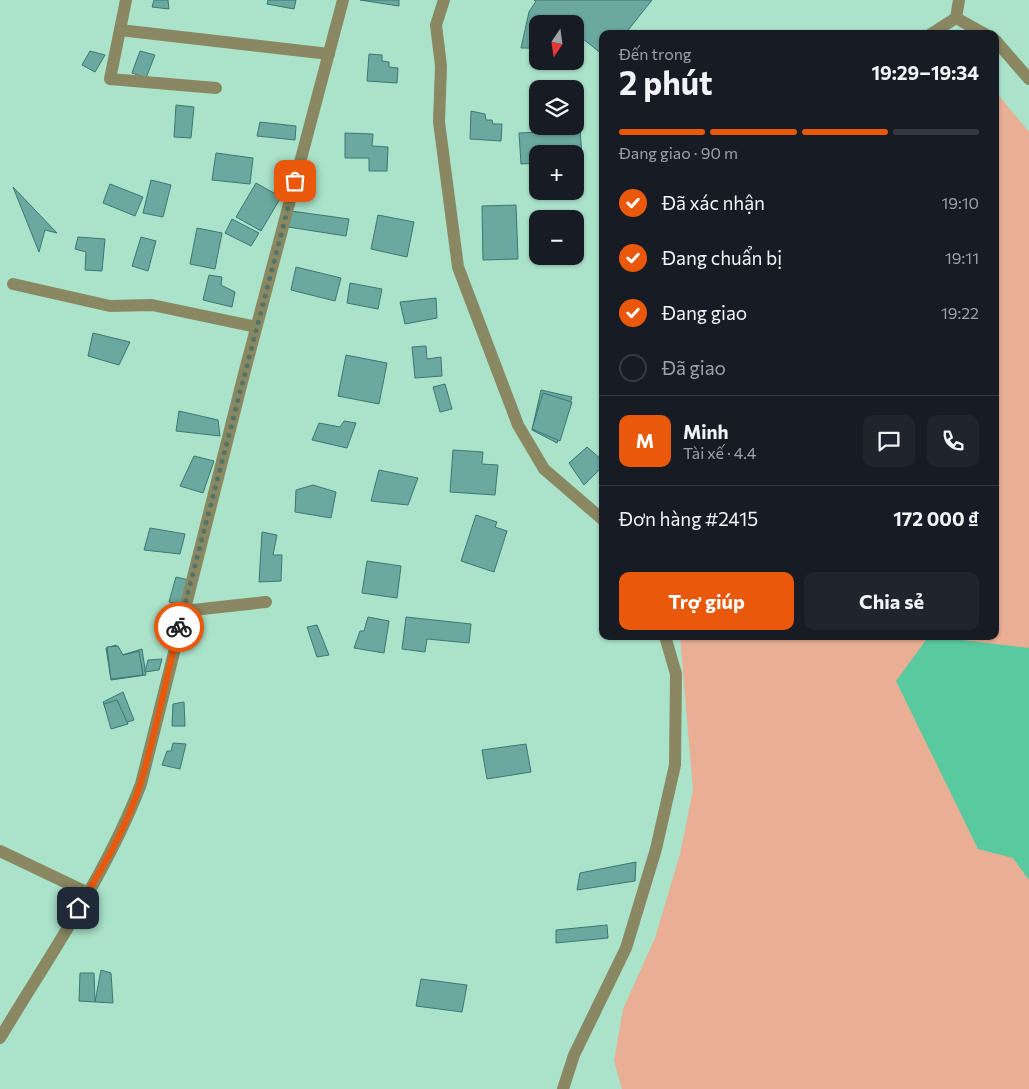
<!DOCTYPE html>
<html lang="vi">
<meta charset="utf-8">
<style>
:root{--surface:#171b24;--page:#20242c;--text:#f1f3f6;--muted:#9ea1a6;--line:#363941;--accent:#ea580c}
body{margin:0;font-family:Commissioner,sans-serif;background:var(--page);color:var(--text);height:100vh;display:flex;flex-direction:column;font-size:19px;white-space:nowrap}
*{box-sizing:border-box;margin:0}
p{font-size:16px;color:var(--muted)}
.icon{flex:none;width:28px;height:28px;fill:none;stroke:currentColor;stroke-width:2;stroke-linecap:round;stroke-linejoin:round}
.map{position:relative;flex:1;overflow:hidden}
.panel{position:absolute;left:599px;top:30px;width:400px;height:610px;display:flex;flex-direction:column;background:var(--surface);border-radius:10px;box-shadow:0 1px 4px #0004}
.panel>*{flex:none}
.needle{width:32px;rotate:193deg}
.fabs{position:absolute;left:529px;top:15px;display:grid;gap:10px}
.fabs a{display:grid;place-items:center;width:55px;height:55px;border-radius:10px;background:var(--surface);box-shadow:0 1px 4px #0004;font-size:25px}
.pin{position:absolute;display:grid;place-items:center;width:42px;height:42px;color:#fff;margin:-21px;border-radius:10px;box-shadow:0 2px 8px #0006}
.courier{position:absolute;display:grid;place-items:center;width:50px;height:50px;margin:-25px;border:4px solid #ea580c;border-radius:50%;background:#fff;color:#222;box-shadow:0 1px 6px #0007}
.summary em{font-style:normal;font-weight:700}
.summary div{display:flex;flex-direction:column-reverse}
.summary{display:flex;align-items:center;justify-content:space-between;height:85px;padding:0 20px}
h1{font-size:32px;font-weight:700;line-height:38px}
.bar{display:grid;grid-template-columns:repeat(4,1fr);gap:8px 5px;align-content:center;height:60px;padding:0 20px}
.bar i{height:6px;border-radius:4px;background:var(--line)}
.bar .current{background:var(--accent)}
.bar p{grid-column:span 4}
.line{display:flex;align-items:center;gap:12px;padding:0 20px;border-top:1px solid var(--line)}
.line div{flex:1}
.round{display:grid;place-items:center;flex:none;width:52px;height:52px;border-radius:10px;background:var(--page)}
ol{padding:0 20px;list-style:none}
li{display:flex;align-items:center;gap:15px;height:55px}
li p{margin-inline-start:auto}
li .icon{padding:5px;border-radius:50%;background:var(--accent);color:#fff;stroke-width:4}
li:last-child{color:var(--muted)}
li i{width:28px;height:28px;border:2px solid var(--line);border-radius:50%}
.action{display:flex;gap:10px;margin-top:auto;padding:10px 20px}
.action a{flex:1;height:58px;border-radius:10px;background:var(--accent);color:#fff;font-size:20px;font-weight:700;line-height:58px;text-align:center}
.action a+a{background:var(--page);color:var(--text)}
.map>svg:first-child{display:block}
.green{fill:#e9af94}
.water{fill:#59c9a0}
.building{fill:#6aa8a0;stroke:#3a7872}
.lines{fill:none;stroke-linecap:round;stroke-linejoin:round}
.minor{stroke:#898862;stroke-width:12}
.done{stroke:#537567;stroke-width:5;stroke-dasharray:0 9}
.route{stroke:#ea580c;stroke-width:6}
</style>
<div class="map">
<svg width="1029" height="1089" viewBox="0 0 1029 1089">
<rect width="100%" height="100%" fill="#abe2ca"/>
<polygon class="green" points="995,91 1029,132 1029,1089 622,1089 614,1061 623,1009 655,938 680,854 693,790 680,636 995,636"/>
<polygon class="water" points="929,636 1029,648 1029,880 1013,858 978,849 896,681"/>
<g class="building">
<polygon points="154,0 168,0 169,9 152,7"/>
<polygon points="268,0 296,0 294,9 267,4"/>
<polygon points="360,0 399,0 399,6"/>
<polygon points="534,0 652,0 625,34 602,34 602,54 578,35 575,37 575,24 538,24 538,48 521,48 529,12 536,1"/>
<polygon points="90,51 105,55 95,72 82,65"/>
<polygon points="140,51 155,55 146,78 132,73"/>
<polygon points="369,54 382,55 382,61 389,62 389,67 398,68 397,83 367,81"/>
<polygon points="176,105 194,107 191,138 174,137"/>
<polygon points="471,111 485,114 486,120 492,120 493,124 502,124 501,141 470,139"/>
<polygon points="260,122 296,126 295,140 257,136"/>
<polygon points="580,130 582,156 575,156 575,154 538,154 538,163 521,164 519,133"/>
<polygon points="345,133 373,134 372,146 388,147 387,171 369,171 369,158 345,158"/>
<polygon points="216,153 253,158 250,184 212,180"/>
<polygon points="151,180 171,185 163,217 143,213"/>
<polygon points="256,183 281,197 261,231 236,217"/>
<polygon points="110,184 143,197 135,216 103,203"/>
<polygon points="13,187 57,233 45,230 39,252"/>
<polygon points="516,205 518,259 483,260 482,206"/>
<polygon points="291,211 349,219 346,236 288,227"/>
<polygon points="378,215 414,222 407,257 371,249"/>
<polygon points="232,219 259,233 251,246 225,233"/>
<polygon points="197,228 222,233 215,269 190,264"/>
<polygon points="78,237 105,239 102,271 85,270 86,252 75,249"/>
<polygon points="141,237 156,241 148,271 132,266"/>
<polygon points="296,267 341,278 335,301 291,290"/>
<polygon points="209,275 222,277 221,285 235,292 232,307 203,300"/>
<polygon points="350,283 382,289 378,309 347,303"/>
<polygon points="436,298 437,318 405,324 400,302"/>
<polygon points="93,333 130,342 119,365 88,356"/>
<polygon points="426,346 427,359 441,357 442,376 415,378 412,347"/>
<polygon points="346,355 387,363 379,404 338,396"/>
<polygon points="445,384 452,409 440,412 433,387"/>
<polygon points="541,390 572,397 557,443 532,430"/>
<polygon points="543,393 572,402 560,441 532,429"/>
<polygon points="179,411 218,420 220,436 176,431"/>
<polygon points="344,421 356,423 347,448 312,440 319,423 340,427"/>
<polygon points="587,447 602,460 602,467 584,485 569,463"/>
<polygon points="453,450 483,452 482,464 498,465 495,495 450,492"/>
<polygon points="194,456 214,461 203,493 180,486"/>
<polygon points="379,470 418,478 408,505 371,501"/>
<polygon points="313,485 336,492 331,518 295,512 296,490"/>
<polygon points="476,515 497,522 495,527 507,531 494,572 461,561"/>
<polygon points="150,528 185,534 180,554 144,550"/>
<polygon points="262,532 277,535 273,555 282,555 281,581 259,582"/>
<polygon points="367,561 401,566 397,598 362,593"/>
<polygon points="176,577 189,580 184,605 169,602"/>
<polygon points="163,609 171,611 167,632 159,628"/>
<polygon points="368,617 389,621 384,653 354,648 360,631 364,631"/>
<polygon points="406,617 471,624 469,643 427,639 425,652 402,649"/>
<polygon points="317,625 329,655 317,657 307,627"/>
<polygon points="116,645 122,655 142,649 146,675 111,680 106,648"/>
<polygon points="118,646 123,655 139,651 143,675 111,679 107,647"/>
<polygon points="162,659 159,670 145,672 148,660"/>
<polygon points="123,692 134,720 112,727 103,702"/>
<polygon points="117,700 128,724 111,729 104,704"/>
<polygon points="184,702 185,726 172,726 173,704"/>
<polygon points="173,743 186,744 180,769 162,765 167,751 171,751"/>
<polygon points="526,744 531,772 487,779 482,750"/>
<polygon points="636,862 635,881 577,890 580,873"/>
<polygon points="607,925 608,938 556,943 556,930"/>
<polygon points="101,970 111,973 113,1003 95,1002"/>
<polygon points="80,973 94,973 95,1002 79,1001"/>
<polygon points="421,979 467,985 462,1012 416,1006"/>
</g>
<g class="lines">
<g class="minor">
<polyline points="126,0 110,79 216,88"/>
<polyline points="444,0 436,25 441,66 439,122 458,267 518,425 544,469 602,519"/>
<polyline points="956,18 985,34"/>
<polyline points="120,30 329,54"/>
<polyline points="931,34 956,18 959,0"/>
<polyline points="995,40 1029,79"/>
<polyline points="13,284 110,306 152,305 256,327"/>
<polyline points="184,611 266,602"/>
<polyline points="0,851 88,893"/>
<path d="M0,1038C50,955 106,875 141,784L244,374L343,0"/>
<polyline points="563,1089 574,1055 626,948 656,849 675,765 676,674 665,636"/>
</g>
</g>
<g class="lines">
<polyline class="done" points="179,627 295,181"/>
<path class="route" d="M78,908C102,869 127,827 141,782C156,732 166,679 179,627"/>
</g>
</svg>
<div class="fabs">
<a><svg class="needle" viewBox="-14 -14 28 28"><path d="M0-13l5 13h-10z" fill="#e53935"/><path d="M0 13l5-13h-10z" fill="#9ea1a6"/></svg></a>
<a><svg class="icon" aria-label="layers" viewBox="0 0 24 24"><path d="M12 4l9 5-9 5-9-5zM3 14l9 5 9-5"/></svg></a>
<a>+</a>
<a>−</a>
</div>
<div class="pin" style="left:295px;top:181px;background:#ea580c"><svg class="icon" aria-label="bag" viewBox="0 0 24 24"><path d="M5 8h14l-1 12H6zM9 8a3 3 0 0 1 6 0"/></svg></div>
<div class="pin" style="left:78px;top:908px;background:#1f2937"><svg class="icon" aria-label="home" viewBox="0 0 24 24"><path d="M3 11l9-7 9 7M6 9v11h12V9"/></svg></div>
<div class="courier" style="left:179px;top:627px"><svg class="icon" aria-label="bike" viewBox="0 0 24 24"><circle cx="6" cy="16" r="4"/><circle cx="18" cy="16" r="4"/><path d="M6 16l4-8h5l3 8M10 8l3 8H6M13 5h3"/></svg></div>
<section class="panel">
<div class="summary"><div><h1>2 phút</h1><p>Đến trong</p></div><em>19:29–19:34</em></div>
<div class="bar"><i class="current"></i><i class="current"></i><i class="current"></i><i></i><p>Đang giao · 90 m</p></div>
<ol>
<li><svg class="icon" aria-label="check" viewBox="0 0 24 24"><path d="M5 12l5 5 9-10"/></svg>Đã xác nhận<p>19:10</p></li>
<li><svg class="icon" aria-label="check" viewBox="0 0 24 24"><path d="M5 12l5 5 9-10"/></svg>Đang chuẩn bị<p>19:11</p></li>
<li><svg class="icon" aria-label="check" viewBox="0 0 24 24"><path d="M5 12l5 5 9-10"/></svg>Đang giao<p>19:22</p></li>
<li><i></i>Đã giao</li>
</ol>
<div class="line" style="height:90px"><b class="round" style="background:var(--accent);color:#fff">M</b><div><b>Minh</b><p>Tài xế · 4.4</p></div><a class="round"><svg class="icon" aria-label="chat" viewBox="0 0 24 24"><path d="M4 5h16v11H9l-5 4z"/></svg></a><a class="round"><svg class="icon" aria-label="phone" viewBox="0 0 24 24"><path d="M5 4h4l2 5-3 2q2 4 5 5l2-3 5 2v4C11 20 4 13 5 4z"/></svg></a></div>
<div class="line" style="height:65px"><div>Đơn hàng #2415</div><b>172 000 ₫</b></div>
<div class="action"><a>Trợ giúp</a><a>Chia sẻ</a></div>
</section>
</div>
